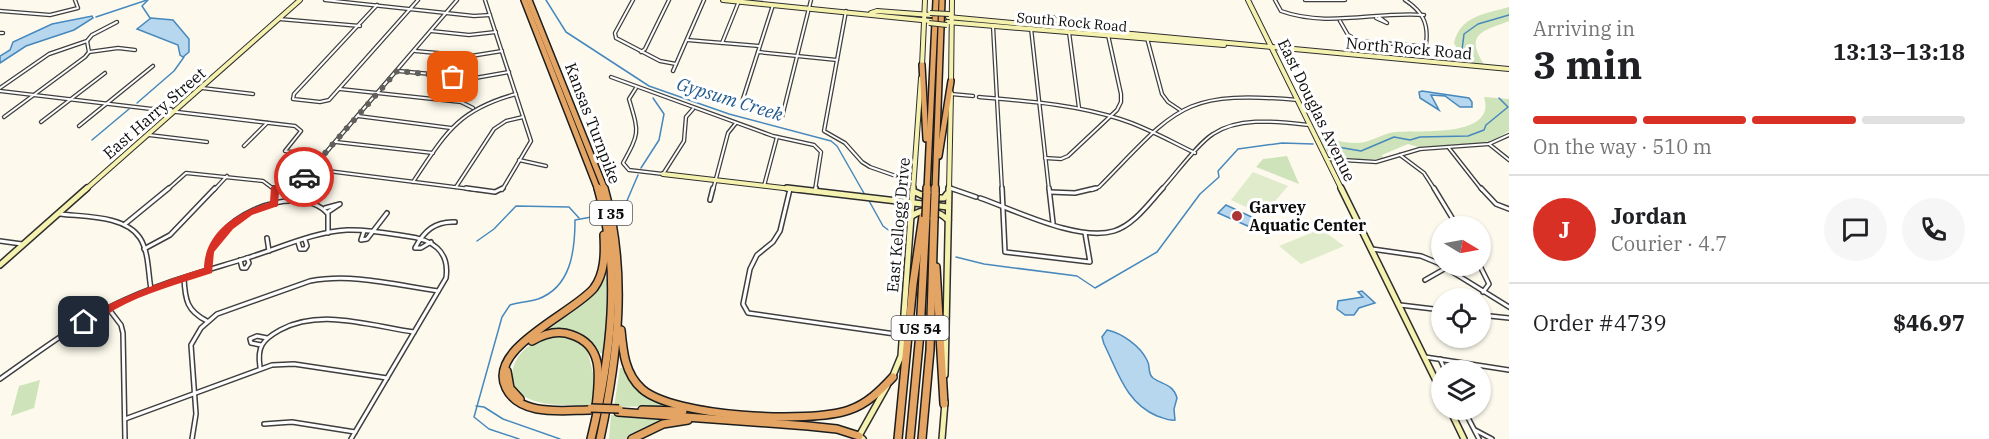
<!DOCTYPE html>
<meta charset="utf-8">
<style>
:root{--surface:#fff;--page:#f6f6f6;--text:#202124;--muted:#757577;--line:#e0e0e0;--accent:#d93025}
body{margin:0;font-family:"IBM Plex Serif",serif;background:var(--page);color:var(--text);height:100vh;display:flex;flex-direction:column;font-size:22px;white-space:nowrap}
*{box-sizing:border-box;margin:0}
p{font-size:20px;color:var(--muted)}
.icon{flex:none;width:33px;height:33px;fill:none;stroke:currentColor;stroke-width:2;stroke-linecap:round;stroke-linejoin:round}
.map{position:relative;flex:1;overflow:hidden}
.drawer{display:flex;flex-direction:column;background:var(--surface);width:480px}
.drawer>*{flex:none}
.needle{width:39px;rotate:100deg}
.tools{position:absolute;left:1431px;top:216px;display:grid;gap:12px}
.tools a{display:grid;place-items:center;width:60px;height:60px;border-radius:50%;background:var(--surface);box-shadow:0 2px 4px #0004;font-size:30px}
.pin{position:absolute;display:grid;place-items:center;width:51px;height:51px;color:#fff;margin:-26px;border-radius:12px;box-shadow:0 3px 9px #0006}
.courier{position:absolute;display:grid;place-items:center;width:60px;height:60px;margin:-30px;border:4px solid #d93025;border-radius:50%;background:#fff;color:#222;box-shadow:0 2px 8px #0007}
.head em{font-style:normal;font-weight:800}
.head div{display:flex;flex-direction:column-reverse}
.head{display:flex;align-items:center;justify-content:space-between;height:102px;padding:0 24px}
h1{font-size:39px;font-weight:800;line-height:45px}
.bar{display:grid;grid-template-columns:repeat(4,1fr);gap:9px 6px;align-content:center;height:72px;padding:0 24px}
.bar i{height:8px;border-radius:4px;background:var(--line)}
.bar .selected{background:var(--accent)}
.bar p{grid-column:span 4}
.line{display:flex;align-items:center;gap:15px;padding:0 24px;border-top:2px solid var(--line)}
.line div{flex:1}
.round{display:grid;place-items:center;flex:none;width:63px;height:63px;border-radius:32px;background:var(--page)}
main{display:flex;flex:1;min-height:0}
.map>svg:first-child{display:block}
.green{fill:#cee3ba}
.pitch{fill:#dfebcb}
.water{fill:#b7d7ee;stroke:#4788bd;stroke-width:1.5}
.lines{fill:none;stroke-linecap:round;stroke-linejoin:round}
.stream{stroke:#4788bd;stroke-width:1.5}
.street-far1-casing{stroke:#3f3f3f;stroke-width:4.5}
.street-casing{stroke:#3f3f3f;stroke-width:6}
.secondary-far1-casing{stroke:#2e2e2e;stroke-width:6}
.secondary-casing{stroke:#2e2e2e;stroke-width:8}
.highway-far1-casing{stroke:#1d1d1d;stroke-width:8}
.highway-casing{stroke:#1d1d1d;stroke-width:10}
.street-far1{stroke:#fff;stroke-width:2}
.street{stroke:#fff;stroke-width:3}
.secondary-far1{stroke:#f5f1af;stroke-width:4}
.secondary{stroke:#f5f1af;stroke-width:5}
.highway-far1{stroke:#e3a464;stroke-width:5}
.highway{stroke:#e3a464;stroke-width:7}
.secondary-bridge-casing{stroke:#2e2e2e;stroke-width:6;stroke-linecap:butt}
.highway-bridge-casing{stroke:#1d1d1d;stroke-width:10;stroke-linecap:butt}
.secondary-bridge{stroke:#f5f1af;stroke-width:4}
.highway-bridge{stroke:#e3a464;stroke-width:7}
.route{fill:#d93025}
.done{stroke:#605f5b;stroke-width:6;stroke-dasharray:0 10.8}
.poi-dot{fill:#ab3435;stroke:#fff;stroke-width:2}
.labels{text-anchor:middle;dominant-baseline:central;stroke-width:6;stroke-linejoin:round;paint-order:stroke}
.far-street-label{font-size:14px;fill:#0c0c0c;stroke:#fff}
.shield{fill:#fff;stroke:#555;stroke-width:1.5}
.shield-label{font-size:15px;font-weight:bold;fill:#0c0c0c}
.street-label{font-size:16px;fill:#0c0c0c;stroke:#fff}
.poi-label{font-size:16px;font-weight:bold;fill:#0c0c0c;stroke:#fff;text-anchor:start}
.water-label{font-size:18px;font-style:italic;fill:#245b8e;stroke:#fff}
</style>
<main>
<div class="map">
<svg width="1509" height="439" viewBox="0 0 1509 439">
<rect width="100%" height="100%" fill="#fdfaed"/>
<g class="green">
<path d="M1509,7V21C1484,31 1464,33 1484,64L1464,62L1454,43C1460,16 1485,14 1509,7Z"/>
<path d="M1484,97L1509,99V131L1494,140L1473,145L1418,147L1408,144L1382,155L1383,158L1370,160L1330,157L1319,136C1333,140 1350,145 1365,142C1376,139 1385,133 1396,132C1420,130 1497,138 1484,97Z"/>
<polygon points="1287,156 1299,184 1256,167 1263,159"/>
<path d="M604,278L609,279L605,353H600C588,327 563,331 539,335C564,318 588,305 604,278Z"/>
<path d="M561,335L586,344L595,382L594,406C573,404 542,408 524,396C502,381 514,353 534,343C543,338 551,336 561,335Z"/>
<polygon points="620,368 625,368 662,403 661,406 614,407"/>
<polygon points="40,380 34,408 11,416 19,386"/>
<polygon points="611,415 663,418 663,420 628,439 609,439"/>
</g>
<g class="pitch">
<polygon points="1253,172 1288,186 1263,215 1231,200"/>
<polygon points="1321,229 1344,246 1301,264 1279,246"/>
</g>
<g class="water">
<polygon points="92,16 93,18 74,30 26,46 0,63 0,56 10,50 13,42 52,24"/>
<polygon points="151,18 173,20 189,39 189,52 183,57 180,55 178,45 137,29"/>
<polygon points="1422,91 1469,98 1472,102 1472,107 1460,107 1445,96 1431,95 1439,110 1420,98 1419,92"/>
<polygon points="1226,205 1256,219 1250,227 1218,213"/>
<polygon points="1362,291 1375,303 1359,308 1354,315 1345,315 1337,309 1338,301 1363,297 1358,292"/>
<path d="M1107,330C1122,333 1140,346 1147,360C1151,367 1147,373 1153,378C1163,385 1173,384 1177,398L1174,409L1175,420C1168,421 1164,418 1157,416C1126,403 1118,372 1104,344L1102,337Z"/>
</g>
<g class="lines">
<g class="stream">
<polyline points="148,0 142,6 150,18"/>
<polyline points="546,0 566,32 649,86 729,114 831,141 837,146 865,195"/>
<polyline points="96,17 147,0"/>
<polyline points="1471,61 1462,50 1464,34 1478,24 1509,15"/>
<polyline points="137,103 174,71 184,57"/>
<polyline points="92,140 129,109"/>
<polyline points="1326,145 1361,151 1394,137 1410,140 1420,137 1468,136 1484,130 1486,125 1508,107 1499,98"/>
<polyline points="641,168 659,140 664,114 653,98"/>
<polyline points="868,199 883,226 891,232"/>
<polyline points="619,212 623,210 638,175"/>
<polyline points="477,241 494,229 516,206 569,207 579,218"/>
<polyline points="956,257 984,264 1077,276 1095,288 1157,252 1200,194 1219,177 1218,171 1238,149 1282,143 1313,144"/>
<polyline points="476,406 484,407 503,419 560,439"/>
<path d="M519,439L489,429L474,417L502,317L510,305C519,302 529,302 538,299C571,287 575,251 575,220L597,216"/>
</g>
<defs>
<g id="street-far1">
<polyline points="325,0 474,16 490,15"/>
<polyline points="485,0 531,141 502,190"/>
<polyline points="633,0 615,33 616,38 660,61 676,64"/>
<path d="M1275,0L1281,11C1328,28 1376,11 1424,15"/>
<polyline points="1305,0 1345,0"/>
<polyline points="377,5 294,94 293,99 320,102 329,100 418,0"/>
<polyline points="0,11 50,15 78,8 75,0"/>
<polyline points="846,11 824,131 845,143 862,162 870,167 913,182"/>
<polyline points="1376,18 1387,23 1379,17"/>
<polyline points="279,19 360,26"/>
<path d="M1340,21L1348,35L1359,41L1419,46L1426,44C1429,23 1422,11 1405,0"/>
<polyline points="993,26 1002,190"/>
<polyline points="1031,28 1049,190"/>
<polyline points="431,31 469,35 496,32"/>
<polyline points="1069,32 1079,108"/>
<polyline points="0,33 3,33"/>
<polyline points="1147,38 1162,94 1168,102 1180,110"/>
<polyline points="687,40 759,46"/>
<polyline points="87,41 92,35 117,22"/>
<polyline points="722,43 739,1"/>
<polyline points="1395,44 1404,56"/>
<polyline points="1399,44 1408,56"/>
<polyline points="415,51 471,56 502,51"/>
<polyline points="89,52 118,48 135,50"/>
<polyline points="641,52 645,49 669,0"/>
<polyline points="758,52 837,60"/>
<polyline points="398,71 475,78 509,72"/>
<polyline points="673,71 704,0"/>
<polyline points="611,77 773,136 814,145 821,152 815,190"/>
<polyline points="0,88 49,54 87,41"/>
<polyline points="202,88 253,94"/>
<path d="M636,88L629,99C639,133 640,132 623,163L629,170L663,174L684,141L686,117L693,109"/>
<polyline points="340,89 461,102 473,108"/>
<polyline points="0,91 295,126 301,131 285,151 323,157"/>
<polyline points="951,94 973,96"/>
<path d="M979,97C1026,101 1074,104 1120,119C1146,127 1170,141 1195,153"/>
<polyline points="741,105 773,5"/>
<polyline points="152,109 171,109 173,112"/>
<polyline points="358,116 451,128"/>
<polyline points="4,117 85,57 89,52 87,41"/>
<polyline points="782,117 811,0"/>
<polyline points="41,122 105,73"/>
<polyline points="79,126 153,66"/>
<polyline points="149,135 207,142"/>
<polyline points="336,142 433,153"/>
<polyline points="1489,144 1509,160"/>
<polyline points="244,146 267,123"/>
<polyline points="1449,148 1482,190"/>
<polyline points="1400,155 1424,173 1435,190"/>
<polyline points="1045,158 1061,159 1068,156 1117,110 1121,102 1121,94 1108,35"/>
<polyline points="1326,159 1376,162 1420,149 1489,144 1509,135"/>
<polyline points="519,160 546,166"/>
<polyline points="312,169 478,190"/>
<path d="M413,182C445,134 457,110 516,94"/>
<polyline points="764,186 777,137"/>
<polyline points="456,187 494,129 506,121 523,117"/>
<polyline points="949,188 955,190"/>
<polyline points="275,189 303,178 310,171 457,0"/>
<polyline points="167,190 186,173 263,181 275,190"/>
<polyline points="214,190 227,176"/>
<polyline points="713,190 728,133 736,123"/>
<path d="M1092,190L1099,187C1177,108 1180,90 1298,100"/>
<path d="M1161,190C1175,175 1197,144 1213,134C1240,116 1279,122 1310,125"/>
</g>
<g id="street">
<polyline points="274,188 275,204"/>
<polyline points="466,188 495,192 503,188"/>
<polyline points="950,188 976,197"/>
<polyline points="1002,188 1005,252 1090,262 1085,233"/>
<polyline points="1049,188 1053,223"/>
<polyline points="1434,188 1457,226"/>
<polyline points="1481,188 1496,204 1509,209"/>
<polyline points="790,189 780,231 773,242 757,255 750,269 743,304 748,313 902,335"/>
<polyline points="815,192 816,188"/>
<polyline points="1050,192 1075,193 1096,188"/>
<path d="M980,198C1015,210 1078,242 1114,231C1134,225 1149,203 1163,188"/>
<polyline points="710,200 713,188"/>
<polyline points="325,208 340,204 328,212"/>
<path d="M60,214C84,217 125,215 140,238C149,252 148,273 151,289"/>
<polyline points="125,224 169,188"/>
<polyline points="364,231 361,240 367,239 387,213"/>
<polyline points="267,238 269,251"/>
<polyline points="0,241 22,244"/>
<polyline points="298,242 300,249 305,249 307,246 305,240"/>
<path d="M431,242L421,248H415C424,231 435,221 455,222"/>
<polyline points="144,249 170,235 215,188"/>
<polyline points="1372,249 1421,256 1438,263 1509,307"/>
<polyline points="240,260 242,268 246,268 249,263 247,258"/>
<polyline points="1480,266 1489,284 1483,292"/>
<path d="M209,270C201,219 298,179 328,214V233"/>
<path d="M184,278C185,300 187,311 207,321"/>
<polyline points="1425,280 1446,268"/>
<polyline points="1400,305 1442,310"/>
<polyline points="108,308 121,325 123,333 125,439"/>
<polyline points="1480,315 1509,318"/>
<polyline points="261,345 251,343 250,339 257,336 267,338"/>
<polyline points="1425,357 1509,370"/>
<polyline points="1440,359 1445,370"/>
<path d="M260,367C257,347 262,340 280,330C321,308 371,326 414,332"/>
<path d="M0,379C37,353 74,325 114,305C156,284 202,272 247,258C280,248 313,232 347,230C367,229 387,233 406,236C431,239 450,250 446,278L351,439"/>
<polyline points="1464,410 1479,439"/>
<polyline points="125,419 272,365 294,364 387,378"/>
<polyline points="264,424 292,422 355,432"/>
<polyline points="1475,430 1492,439"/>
<path d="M192,439L196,414L191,345L201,328L217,314L310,281C352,273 396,285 438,291"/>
</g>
<g id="secondary-far1">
<polyline points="723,0 931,21"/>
<polyline points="1248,0 1342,190"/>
<polyline points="871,13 877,11 931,15"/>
<polyline points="948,17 1509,69"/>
<polyline points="947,22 1224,45"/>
<polyline points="1042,23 1053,18"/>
<polyline points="1048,25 1057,20"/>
<polyline points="922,66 925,0"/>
<polyline points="951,84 952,0"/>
<polyline points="663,174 800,190"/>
<polyline points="85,190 300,0"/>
<polyline points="913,190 921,78"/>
<polyline points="949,190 951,93"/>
</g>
<g id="secondary">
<polyline points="787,188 948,207"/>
<polyline points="1341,188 1442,393"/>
<polyline points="915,192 928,198 944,198 947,194"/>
<path d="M912,216C924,207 938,210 948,220"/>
<polyline points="0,265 87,188"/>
<polyline points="945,375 949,188"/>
<polyline points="892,378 901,356 913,188"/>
<polyline points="1450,410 1464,439"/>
<polyline points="863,439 859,436 887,386"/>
<polyline points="942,439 945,402"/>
</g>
<g id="highway-far1">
<polyline points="524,0 598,190"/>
<polyline points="529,0 605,190"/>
<polyline points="922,65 926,139"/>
<polyline points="939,156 951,81"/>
<polyline points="927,190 936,0"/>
<polyline points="935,190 942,0"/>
</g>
<g id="highway">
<polyline points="927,193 927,188"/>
<polyline points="935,194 935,188"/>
<polyline points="936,267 944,404"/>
<path d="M621,330C623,352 625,374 642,389C674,417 809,424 849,410C867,404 880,391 893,377"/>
<path d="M532,341C544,334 559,330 572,335C605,346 599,379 596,407"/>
<polyline points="507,371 510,388 520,399"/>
<path d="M590,410C564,410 520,417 506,388C486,348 574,313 594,288C605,273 605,253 604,235"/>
<polyline points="642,410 683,411"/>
<polyline points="618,412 808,426 837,429 859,436"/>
<path d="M591,439C611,357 622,271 598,188"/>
<path d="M600,439C618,356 628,272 604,188"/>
<polyline points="632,439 663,424 688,420"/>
<polyline points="898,439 913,284 923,216"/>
<polyline points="910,439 920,333 926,217"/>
<polyline points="922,439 930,350 934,218"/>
</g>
</defs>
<use href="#street-far1" class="street-far1-casing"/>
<use href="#street" class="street-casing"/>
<use href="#secondary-far1" class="secondary-far1-casing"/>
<use href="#secondary" class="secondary-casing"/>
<use href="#highway-far1" class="highway-far1-casing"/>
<use href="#highway" class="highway-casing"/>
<use href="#street-far1" class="street-far1"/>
<use href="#street" class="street"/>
<use href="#secondary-far1" class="secondary-far1"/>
<use href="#secondary" class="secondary"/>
<use href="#highway-far1" class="highway-far1"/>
<use href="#highway" class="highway"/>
<defs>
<g id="secondary-bridge">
<polyline points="930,13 949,14"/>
<polyline points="929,23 947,25"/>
</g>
<g id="highway-bridge">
<polyline points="926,217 927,193"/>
<polyline points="934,218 935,194"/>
<polyline points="591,408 619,409"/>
</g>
</defs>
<use href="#secondary-bridge" class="secondary-bridge-casing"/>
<use href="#highway-bridge" class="highway-bridge-casing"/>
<use href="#secondary-bridge" class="secondary-bridge"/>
<use href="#highway-bridge" class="highway-bridge"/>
</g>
<path class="route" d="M304,174L308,177L307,179L279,191L278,206L252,215L233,229L214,252L212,273C179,284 144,293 114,310C105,316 91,328 80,325V319C120,297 160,282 204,268C205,231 238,212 270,202L271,187Z"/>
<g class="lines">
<polyline class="done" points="304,177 397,71 453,77"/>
</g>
<circle class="poi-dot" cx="1237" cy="216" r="6"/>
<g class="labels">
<g class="far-street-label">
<text transform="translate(1072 22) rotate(5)">South Rock Road</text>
</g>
<g class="shield">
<rect x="590" y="201" width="42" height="24" rx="4.5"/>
<rect x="891.5" y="316" width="57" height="24" rx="4.5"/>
</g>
<g class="shield-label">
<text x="611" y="213">I 35</text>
<text x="920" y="328">US 54</text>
</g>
<g class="street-label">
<text transform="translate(1409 48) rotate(5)">North Rock Road</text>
<text transform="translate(1317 110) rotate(64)">East Douglas Avenue</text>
<text transform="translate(154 113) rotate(-41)">East Harry Street</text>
<text transform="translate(593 123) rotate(69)">Kansas Turnpike</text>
<text transform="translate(898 225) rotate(-85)">East Kellogg Drive</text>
</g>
<g class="poi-label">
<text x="1249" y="207">Garvey<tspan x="1249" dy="18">Aquatic Center</tspan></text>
</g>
<g class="water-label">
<text transform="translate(730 99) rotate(17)">Gypsum Creek</text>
</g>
</g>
</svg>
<div class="tools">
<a><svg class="needle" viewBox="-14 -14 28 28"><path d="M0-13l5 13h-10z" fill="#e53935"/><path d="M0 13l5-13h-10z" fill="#757577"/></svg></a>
<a><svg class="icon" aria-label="locate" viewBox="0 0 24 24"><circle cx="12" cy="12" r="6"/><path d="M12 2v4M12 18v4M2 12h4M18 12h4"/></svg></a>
<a><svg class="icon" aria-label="layers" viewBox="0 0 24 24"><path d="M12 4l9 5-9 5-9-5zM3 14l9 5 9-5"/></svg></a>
</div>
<div class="pin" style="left:453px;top:77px;background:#ea580c"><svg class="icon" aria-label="bag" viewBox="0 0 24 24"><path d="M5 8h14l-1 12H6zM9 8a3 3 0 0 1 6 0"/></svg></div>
<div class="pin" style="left:84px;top:322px;background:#1f2937"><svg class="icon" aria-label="home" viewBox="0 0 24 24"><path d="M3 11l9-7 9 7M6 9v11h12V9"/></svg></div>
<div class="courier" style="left:304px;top:177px"><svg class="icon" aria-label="car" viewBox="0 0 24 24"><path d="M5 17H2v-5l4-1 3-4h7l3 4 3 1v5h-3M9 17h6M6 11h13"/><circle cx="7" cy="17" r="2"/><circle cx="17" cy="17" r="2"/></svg></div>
</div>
<section class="drawer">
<div class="head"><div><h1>3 min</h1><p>Arriving in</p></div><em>13:13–13:18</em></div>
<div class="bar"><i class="selected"></i><i class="selected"></i><i class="selected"></i><i></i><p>On the way · 510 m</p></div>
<div class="line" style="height:108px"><b class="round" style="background:var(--accent);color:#fff">J</b><div><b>Jordan</b><p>Courier · 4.7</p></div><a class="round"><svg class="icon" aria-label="chat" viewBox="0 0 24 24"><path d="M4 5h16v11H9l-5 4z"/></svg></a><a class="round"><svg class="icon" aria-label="phone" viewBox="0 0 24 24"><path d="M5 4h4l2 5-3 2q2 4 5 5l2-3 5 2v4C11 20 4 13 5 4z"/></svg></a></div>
<div class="line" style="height:78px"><div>Order #4739</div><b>$46.97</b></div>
</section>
</main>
